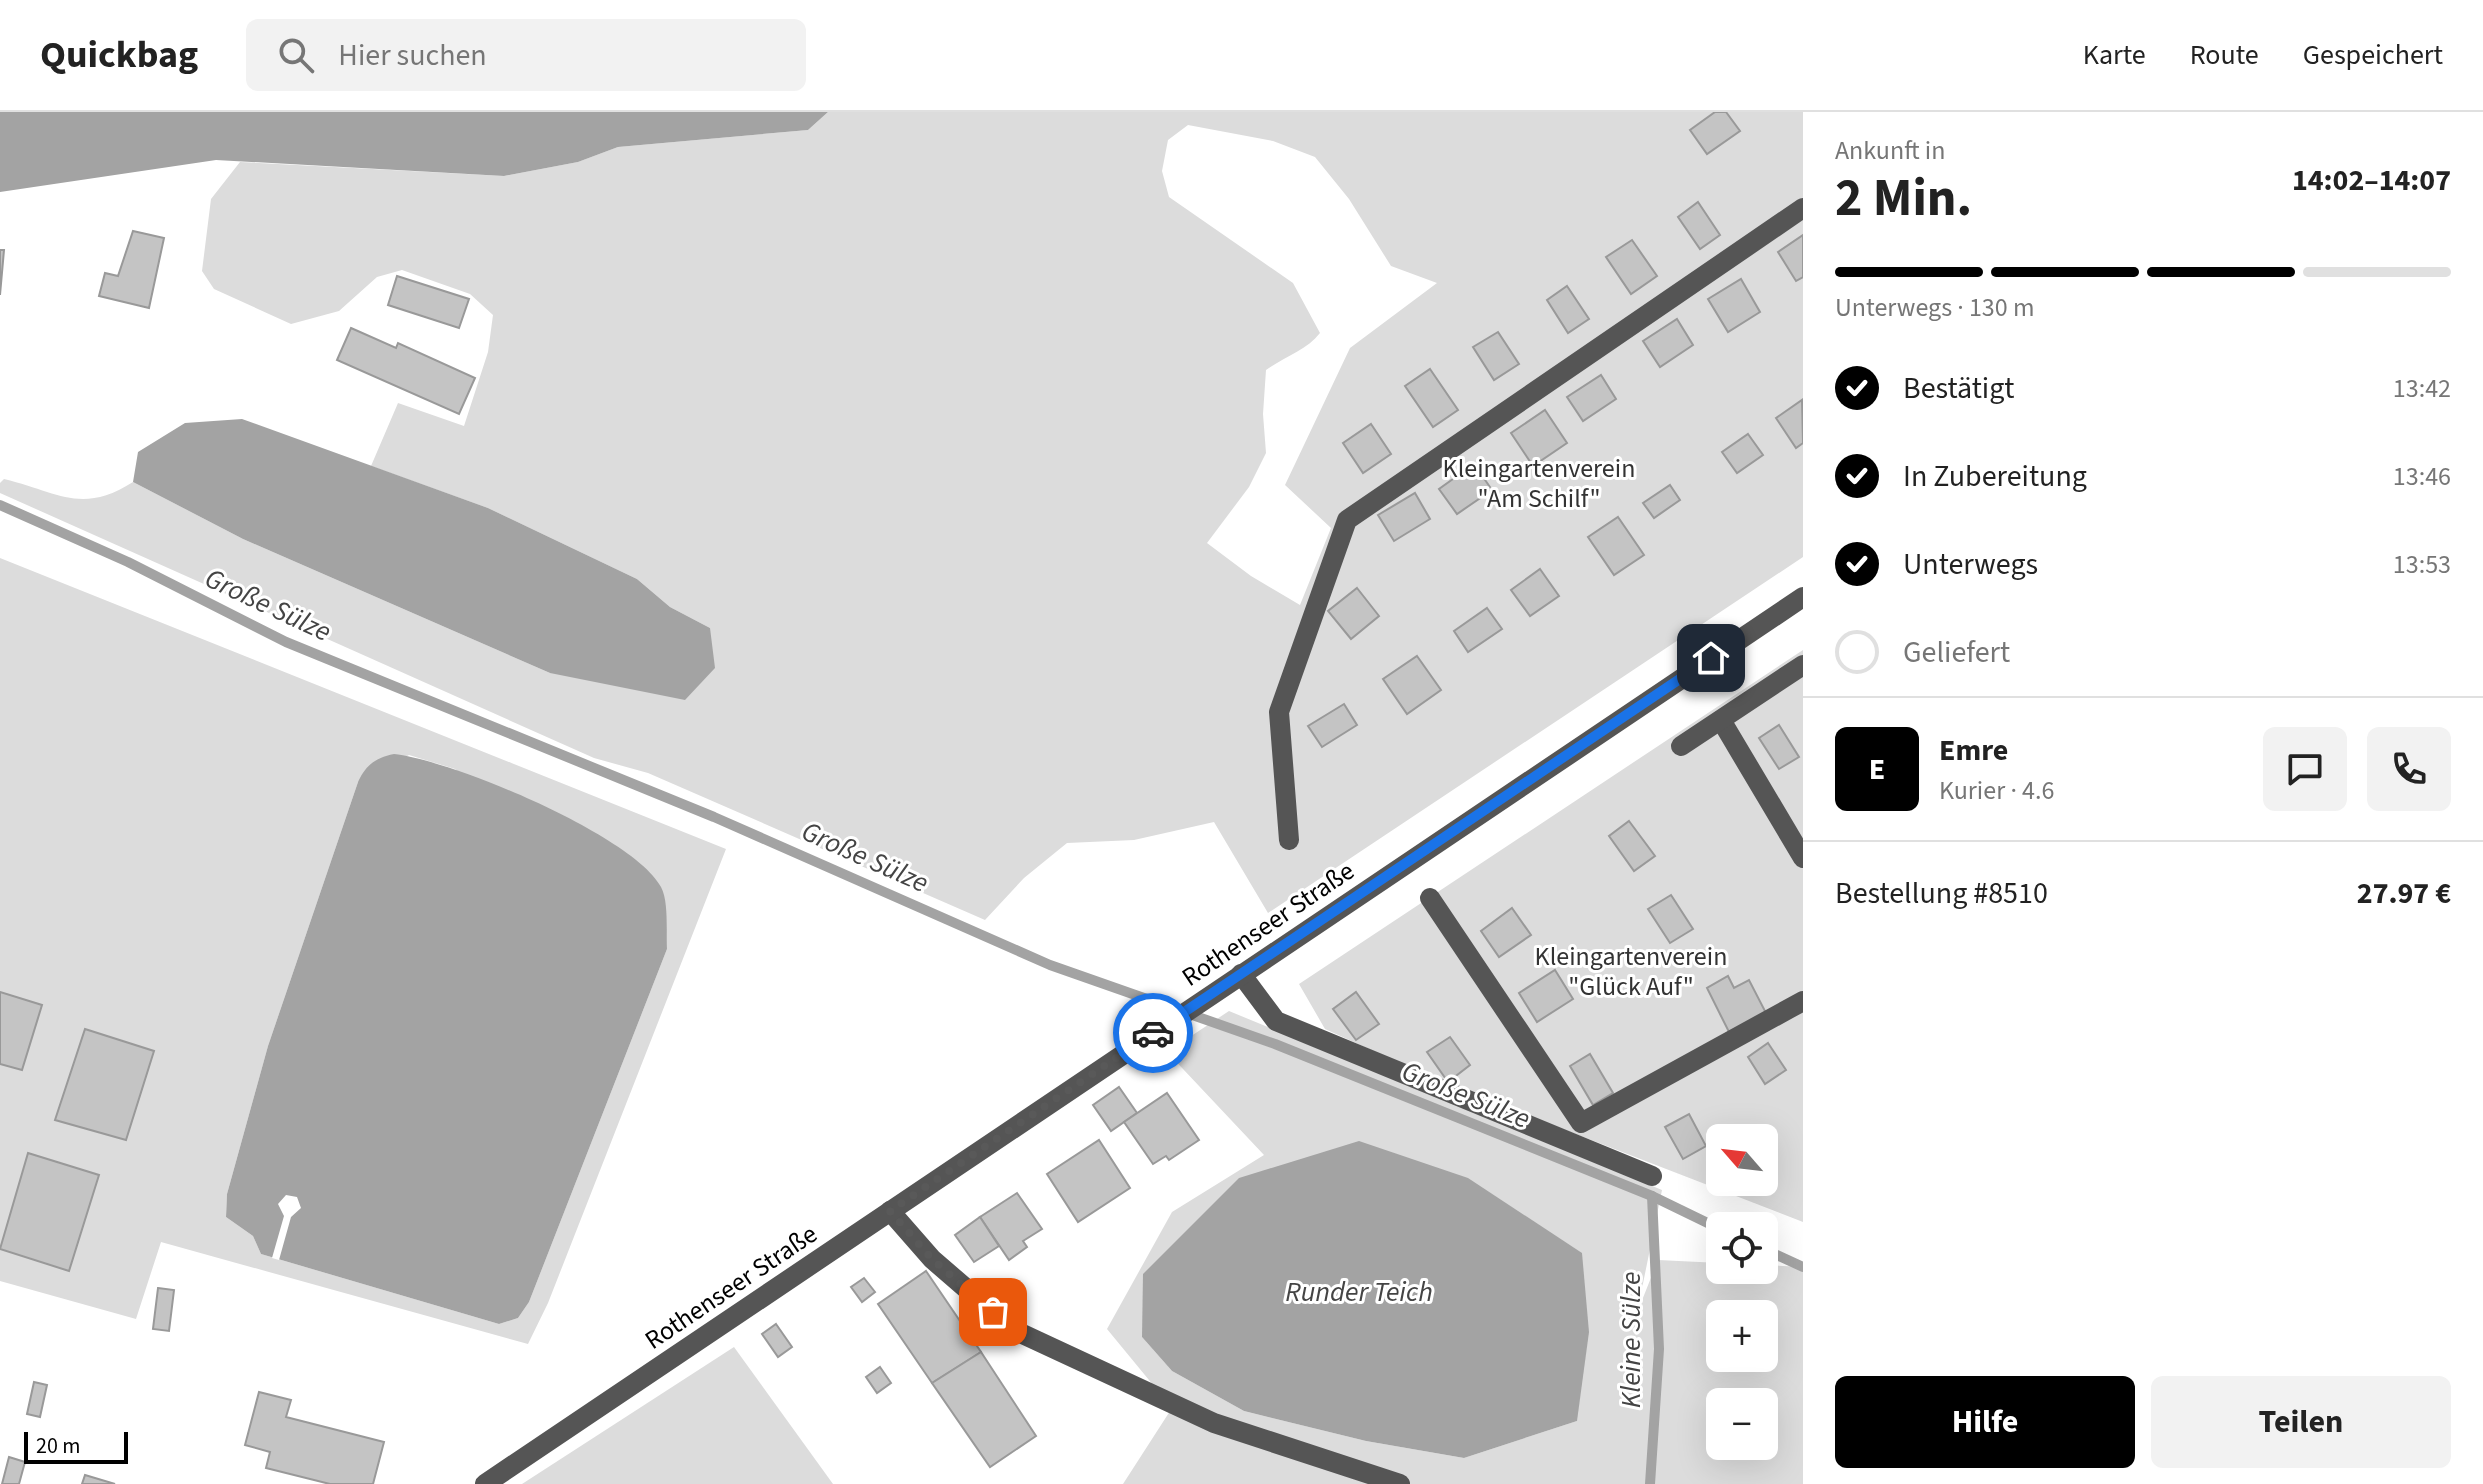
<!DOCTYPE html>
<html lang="de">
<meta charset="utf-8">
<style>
:root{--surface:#fff;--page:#f2f2f2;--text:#222;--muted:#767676;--line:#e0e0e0;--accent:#000}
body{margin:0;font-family:"Source Sans 3",sans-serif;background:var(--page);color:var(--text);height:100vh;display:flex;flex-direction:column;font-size:30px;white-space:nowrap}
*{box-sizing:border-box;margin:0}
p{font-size:26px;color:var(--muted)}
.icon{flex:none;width:44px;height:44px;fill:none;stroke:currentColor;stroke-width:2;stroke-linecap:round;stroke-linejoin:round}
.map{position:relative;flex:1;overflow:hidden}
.sheet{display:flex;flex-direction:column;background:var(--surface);width:680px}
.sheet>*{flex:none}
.needle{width:52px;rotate:298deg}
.buttons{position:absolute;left:1706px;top:1012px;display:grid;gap:16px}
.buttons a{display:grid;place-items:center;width:72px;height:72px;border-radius:12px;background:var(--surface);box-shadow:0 8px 32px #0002;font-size:40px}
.scale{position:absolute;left:24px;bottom:20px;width:104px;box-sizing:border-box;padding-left:8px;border:4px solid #000;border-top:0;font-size:22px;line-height:28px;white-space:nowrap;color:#000;-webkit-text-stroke:6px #fff;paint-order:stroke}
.pin{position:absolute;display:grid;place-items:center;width:68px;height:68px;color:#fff;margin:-34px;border-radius:16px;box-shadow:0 4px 12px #0006}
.courier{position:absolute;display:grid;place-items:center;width:80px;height:80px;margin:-40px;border:6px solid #1a73e8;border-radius:50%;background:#fff;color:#222;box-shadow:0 2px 10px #0007}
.headline em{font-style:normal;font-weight:700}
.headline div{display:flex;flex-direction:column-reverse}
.headline{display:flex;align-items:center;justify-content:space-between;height:136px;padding:0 32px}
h1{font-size:52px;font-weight:700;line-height:60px}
.bar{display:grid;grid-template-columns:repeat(4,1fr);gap:12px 8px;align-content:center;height:96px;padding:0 32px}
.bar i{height:10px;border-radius:6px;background:var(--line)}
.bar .on{background:var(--accent)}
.bar p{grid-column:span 4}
.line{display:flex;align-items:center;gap:20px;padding:0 32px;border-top:2px solid var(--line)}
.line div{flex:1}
.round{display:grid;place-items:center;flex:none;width:84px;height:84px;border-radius:12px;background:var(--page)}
ol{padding:0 32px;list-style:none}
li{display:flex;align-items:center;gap:24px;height:88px}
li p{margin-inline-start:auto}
li .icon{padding:8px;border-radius:50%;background:var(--accent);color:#fff;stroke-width:4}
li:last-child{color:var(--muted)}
li i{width:44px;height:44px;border:4px solid var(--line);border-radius:50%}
.button{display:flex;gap:16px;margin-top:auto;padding:16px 32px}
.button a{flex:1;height:92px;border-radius:12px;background:var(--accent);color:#fff;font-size:32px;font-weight:700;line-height:92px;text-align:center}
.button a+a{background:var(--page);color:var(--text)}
header{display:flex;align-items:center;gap:48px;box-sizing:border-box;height:112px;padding:0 40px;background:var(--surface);border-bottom:2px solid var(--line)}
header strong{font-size:38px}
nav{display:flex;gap:44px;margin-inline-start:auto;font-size:28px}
.search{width:560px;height:72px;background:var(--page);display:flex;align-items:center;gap:20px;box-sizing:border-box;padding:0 28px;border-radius:12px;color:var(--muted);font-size:30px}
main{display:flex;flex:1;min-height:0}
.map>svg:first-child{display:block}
.green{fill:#dcdcdc;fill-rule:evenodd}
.water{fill:#a3a3a3}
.pier{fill:#fff}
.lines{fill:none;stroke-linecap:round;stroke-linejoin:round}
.stream{stroke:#a3a3a3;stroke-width:10}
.building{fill:#c4c4c4;stroke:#999;stroke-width:2}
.minor{stroke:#555;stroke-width:20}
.done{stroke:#595959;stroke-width:8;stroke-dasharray:0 14.4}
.route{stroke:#1a73e8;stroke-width:10}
.labels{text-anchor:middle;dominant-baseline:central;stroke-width:6;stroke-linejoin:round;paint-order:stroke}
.park-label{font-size:26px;fill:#333;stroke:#fff}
.street-label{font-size:26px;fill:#000;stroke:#fff}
.water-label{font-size:28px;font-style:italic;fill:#444;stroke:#fff}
</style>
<header>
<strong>Quickbag</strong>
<div class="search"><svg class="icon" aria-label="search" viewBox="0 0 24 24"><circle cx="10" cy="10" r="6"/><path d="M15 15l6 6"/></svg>Hier suchen</div>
<nav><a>Karte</a><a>Route</a><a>Gespeichert</a></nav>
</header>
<main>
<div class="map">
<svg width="1803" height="1372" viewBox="0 0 1803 1372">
<rect width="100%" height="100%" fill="#fff"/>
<g class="green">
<path d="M828,0H1803V445L1268,801L1214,710L1134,728L1067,731L1024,766L985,808L648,661L594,646L0,381V371L4,367C58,380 81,403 133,370L243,427L550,561L710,516L670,495L637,467L488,396L371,354L398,291L464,314L488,240L493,203L470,182L402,158L377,165L339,199L291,212L214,177L202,159L211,87L240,50L504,64L578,50L618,35L808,18ZM1188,13L1273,29L1315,45L1349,87L1391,154L1437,171L1350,236L1285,373L1331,416L1300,493L1251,464L1207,431L1249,375L1266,341L1263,302L1266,258C1284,245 1307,238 1320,221L1293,171L1169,85L1162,59L1168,28Z"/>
<path d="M0,446L726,737L548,1191L528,1232L161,1130L136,1207L0,1169ZM409,643L455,657L667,837L529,1190L518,1206L499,1212L261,1142L253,1124L226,1105L227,1082L268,934L358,670Z"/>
<path d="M1803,538V1110L1444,971L1325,917L1299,872ZM1720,1026H1764V1070H1720Z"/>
<path d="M1229,899L1662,1078L1637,1201L1658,1148L1720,1151V1158H1764V1153L1803,1155V1372H1123L1172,1296L1107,1217L1172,1100L1264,1043L1167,940ZM1720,1202H1764V1246H1720ZM1142,1225L1577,1309L1464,1346L1366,1329L1244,1299L1172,1259ZM1720,1290H1764V1334H1720Z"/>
<polygon points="734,1235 833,1372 522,1372"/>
</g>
<g class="water">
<polygon points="0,0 828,0 808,18 618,35 578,50 504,64 216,48 0,80"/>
<polygon points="242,307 488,396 637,467 670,495 710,516 715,556 685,588 550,561 243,427 133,370 138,340 185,311"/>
<path d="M394,642C452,648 634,724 661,775C669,790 666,820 667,837L529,1190L518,1206L499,1212L261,1142L253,1124L226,1105L227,1082L268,934L358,670C366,653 375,646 394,642Z"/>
<polygon points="1359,1029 1468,1066 1582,1141 1589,1220 1577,1309 1464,1346 1366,1329 1244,1299 1172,1259 1142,1225 1143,1162 1239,1066"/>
</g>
<polygon class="pier" points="286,1083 297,1085 301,1096 291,1105 279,1148 272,1146 284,1104 278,1092"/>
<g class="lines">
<g class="stream">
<polyline points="0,393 128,450 286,530 714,705 1050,853 1275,932 1652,1084 1720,1117"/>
<polyline points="1764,1137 1803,1155"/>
<polyline points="1650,1372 1659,1237 1652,1084"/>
</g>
</g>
<g class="building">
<polygon points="1715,0 1726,0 1740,19 1707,42 1690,18"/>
<polygon points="1698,90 1720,123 1700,137 1678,105"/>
<polygon points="133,119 164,126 149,196 99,184 105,161 118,164"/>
<polygon points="1803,123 1803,165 1796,169 1778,140"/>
<polygon points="1632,128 1657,164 1631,182 1606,145"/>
<polygon points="0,138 4,138 0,183"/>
<polygon points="397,164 469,187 459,216 388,193"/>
<polygon points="1741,167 1760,200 1728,220 1708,187"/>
<polygon points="1567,174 1589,207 1568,221 1547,188"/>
<polygon points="1677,207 1693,233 1660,255 1643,229"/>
<polygon points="351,216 396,236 398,231 475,266 459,302 337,248"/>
<polygon points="1498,220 1519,252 1494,268 1473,235"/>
<polygon points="1430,257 1458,298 1433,315 1405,274"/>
<polygon points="1601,263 1616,287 1583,309 1567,285"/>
<polygon points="1802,288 1803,331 1796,336 1776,306"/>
<polygon points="1545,298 1567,331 1533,354 1511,321"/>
<polygon points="1371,312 1391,342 1363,361 1343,331"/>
<polygon points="1748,322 1763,343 1737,361 1722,340"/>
<polygon points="1474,352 1492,378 1457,402 1439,377"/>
<polygon points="1670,373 1680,388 1654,406 1643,391"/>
<polygon points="1415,381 1430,407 1394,429 1378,403"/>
<polygon points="1618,405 1644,443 1614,463 1588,425"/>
<polygon points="1540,457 1559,484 1530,504 1511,478"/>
<polygon points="1357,476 1379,504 1351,527 1328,499"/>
<polygon points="1487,496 1502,517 1468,540 1454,519"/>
<polygon points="1417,544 1441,578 1407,602 1383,567"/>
<polygon points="1344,592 1357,613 1322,635 1308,614"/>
<polygon points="1779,613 1799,645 1779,657 1759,626"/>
<polygon points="1629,709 1655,744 1634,759 1609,724"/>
<polygon points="1671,783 1693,817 1670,831 1648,797"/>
<polygon points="1512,796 1531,823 1499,845 1481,819"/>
<polygon points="1555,858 1573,887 1537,910 1519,881"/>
<polygon points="1728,864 1734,876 1749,868 1766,901 1729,920 1707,876"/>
<polygon points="0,880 42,893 22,958 0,952"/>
<polygon points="1356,880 1379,912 1356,928 1333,897"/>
<polygon points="85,917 154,939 126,1028 55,1008"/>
<polygon points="1450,925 1470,953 1448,970 1427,940"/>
<polygon points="1768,931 1786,958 1765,972 1748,945"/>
<polygon points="1590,942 1613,981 1593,993 1570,954"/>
<polygon points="1119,975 1137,1001 1111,1019 1093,993"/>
<polygon points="1167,981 1199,1028 1169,1048 1166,1044 1153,1052 1124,1010"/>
<polygon points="1689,1002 1706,1034 1683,1047 1665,1015"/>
<polygon points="1099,1028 1130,1076 1078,1110 1047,1062"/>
<polygon points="28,1041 99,1063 69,1159 0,1137"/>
<polygon points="1017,1081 1042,1117 1023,1129 1027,1135 1009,1148 980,1105"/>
<polygon points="980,1105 999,1134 974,1150 955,1123"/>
<polygon points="926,1159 981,1240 932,1271 878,1192"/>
<polygon points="864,1166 875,1180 862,1190 851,1175"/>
<polygon points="158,1176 174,1178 169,1219 153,1217"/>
<polygon points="776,1212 792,1235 778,1245 762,1222"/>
<polygon points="981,1240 1036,1324 990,1355 932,1271"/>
<polygon points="880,1255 891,1271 877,1281 866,1265"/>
<polygon points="34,1270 47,1273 40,1305 27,1302"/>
<polygon points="259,1280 291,1288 286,1305 384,1330 373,1372 330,1372 266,1356 270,1340 245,1333"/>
<polygon points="9,1345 25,1350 19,1372 2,1372"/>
<polygon points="85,1363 115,1372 82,1372"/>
</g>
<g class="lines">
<g class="minor">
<polyline points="1721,608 1803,746"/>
<polyline points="1681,634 1803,553"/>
<polyline points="1289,728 1279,600 1347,408 1803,96"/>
<polyline points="1430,786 1581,1011 1803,889"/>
<polyline points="1241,862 1276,909 1652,1064"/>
<polyline points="890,1099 932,1147 1014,1218 1214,1311 1400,1372"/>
<polyline points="485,1372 1803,485"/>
</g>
</g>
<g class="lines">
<polyline class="done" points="993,1200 932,1147 890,1099 1153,921"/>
<polyline class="route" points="1153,921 1711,546"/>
</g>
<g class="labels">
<g class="park-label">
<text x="1539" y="356">Kleingartenverein<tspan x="1539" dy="30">"Am Schilf"</tspan></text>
<text x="1631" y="844">Kleingartenverein<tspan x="1631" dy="30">"Glück Auf"</tspan></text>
</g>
<g class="street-label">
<text transform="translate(1268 812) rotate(-34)">Rothenseer Straße</text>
<text transform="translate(731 1175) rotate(-34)">Rothenseer Straße</text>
</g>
<g class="water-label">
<text transform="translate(268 493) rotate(25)">Große Sülze</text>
<text transform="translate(865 745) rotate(24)">Große Sülze</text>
<text transform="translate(1466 983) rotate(22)">Große Sülze</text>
<text x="1359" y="1180">Runder Teich</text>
<text transform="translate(1631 1228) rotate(-90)">Kleine Sülze</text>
</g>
</g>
</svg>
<div class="buttons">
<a><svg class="needle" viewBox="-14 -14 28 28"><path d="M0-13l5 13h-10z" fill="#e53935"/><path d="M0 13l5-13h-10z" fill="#767676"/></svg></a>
<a><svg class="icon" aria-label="locate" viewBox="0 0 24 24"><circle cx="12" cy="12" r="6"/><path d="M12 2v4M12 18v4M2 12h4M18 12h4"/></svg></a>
<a>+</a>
<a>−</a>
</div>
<div class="scale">20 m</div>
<div class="pin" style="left:993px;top:1200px;background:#ea580c"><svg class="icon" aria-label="bag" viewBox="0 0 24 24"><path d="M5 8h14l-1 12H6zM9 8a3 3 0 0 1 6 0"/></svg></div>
<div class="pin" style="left:1711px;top:546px;background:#1f2937"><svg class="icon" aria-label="home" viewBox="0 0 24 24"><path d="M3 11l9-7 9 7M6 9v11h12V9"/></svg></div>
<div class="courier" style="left:1153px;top:921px"><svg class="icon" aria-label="car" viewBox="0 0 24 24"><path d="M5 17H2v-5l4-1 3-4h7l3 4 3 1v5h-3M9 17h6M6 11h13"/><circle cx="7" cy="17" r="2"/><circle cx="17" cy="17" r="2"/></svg></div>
</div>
<section class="sheet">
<div class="headline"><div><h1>2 Min.</h1><p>Ankunft in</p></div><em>14:02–14:07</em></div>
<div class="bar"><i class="on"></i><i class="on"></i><i class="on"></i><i></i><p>Unterwegs · 130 m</p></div>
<ol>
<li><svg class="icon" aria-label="check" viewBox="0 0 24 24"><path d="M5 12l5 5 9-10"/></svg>Bestätigt<p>13:42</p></li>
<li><svg class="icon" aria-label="check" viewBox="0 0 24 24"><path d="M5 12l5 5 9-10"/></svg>In Zubereitung<p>13:46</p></li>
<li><svg class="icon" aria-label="check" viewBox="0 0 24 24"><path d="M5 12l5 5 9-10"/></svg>Unterwegs<p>13:53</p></li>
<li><i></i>Geliefert</li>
</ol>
<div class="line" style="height:144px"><b class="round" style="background:var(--accent);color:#fff">E</b><div><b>Emre</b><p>Kurier · 4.6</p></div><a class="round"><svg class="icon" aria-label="chat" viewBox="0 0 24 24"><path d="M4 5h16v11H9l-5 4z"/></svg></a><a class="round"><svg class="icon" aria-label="phone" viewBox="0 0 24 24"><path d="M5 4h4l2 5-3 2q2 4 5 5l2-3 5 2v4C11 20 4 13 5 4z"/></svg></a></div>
<div class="line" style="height:104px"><div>Bestellung #8510</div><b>27.97 €</b></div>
<div class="button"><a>Hilfe</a><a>Teilen</a></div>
</section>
</main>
